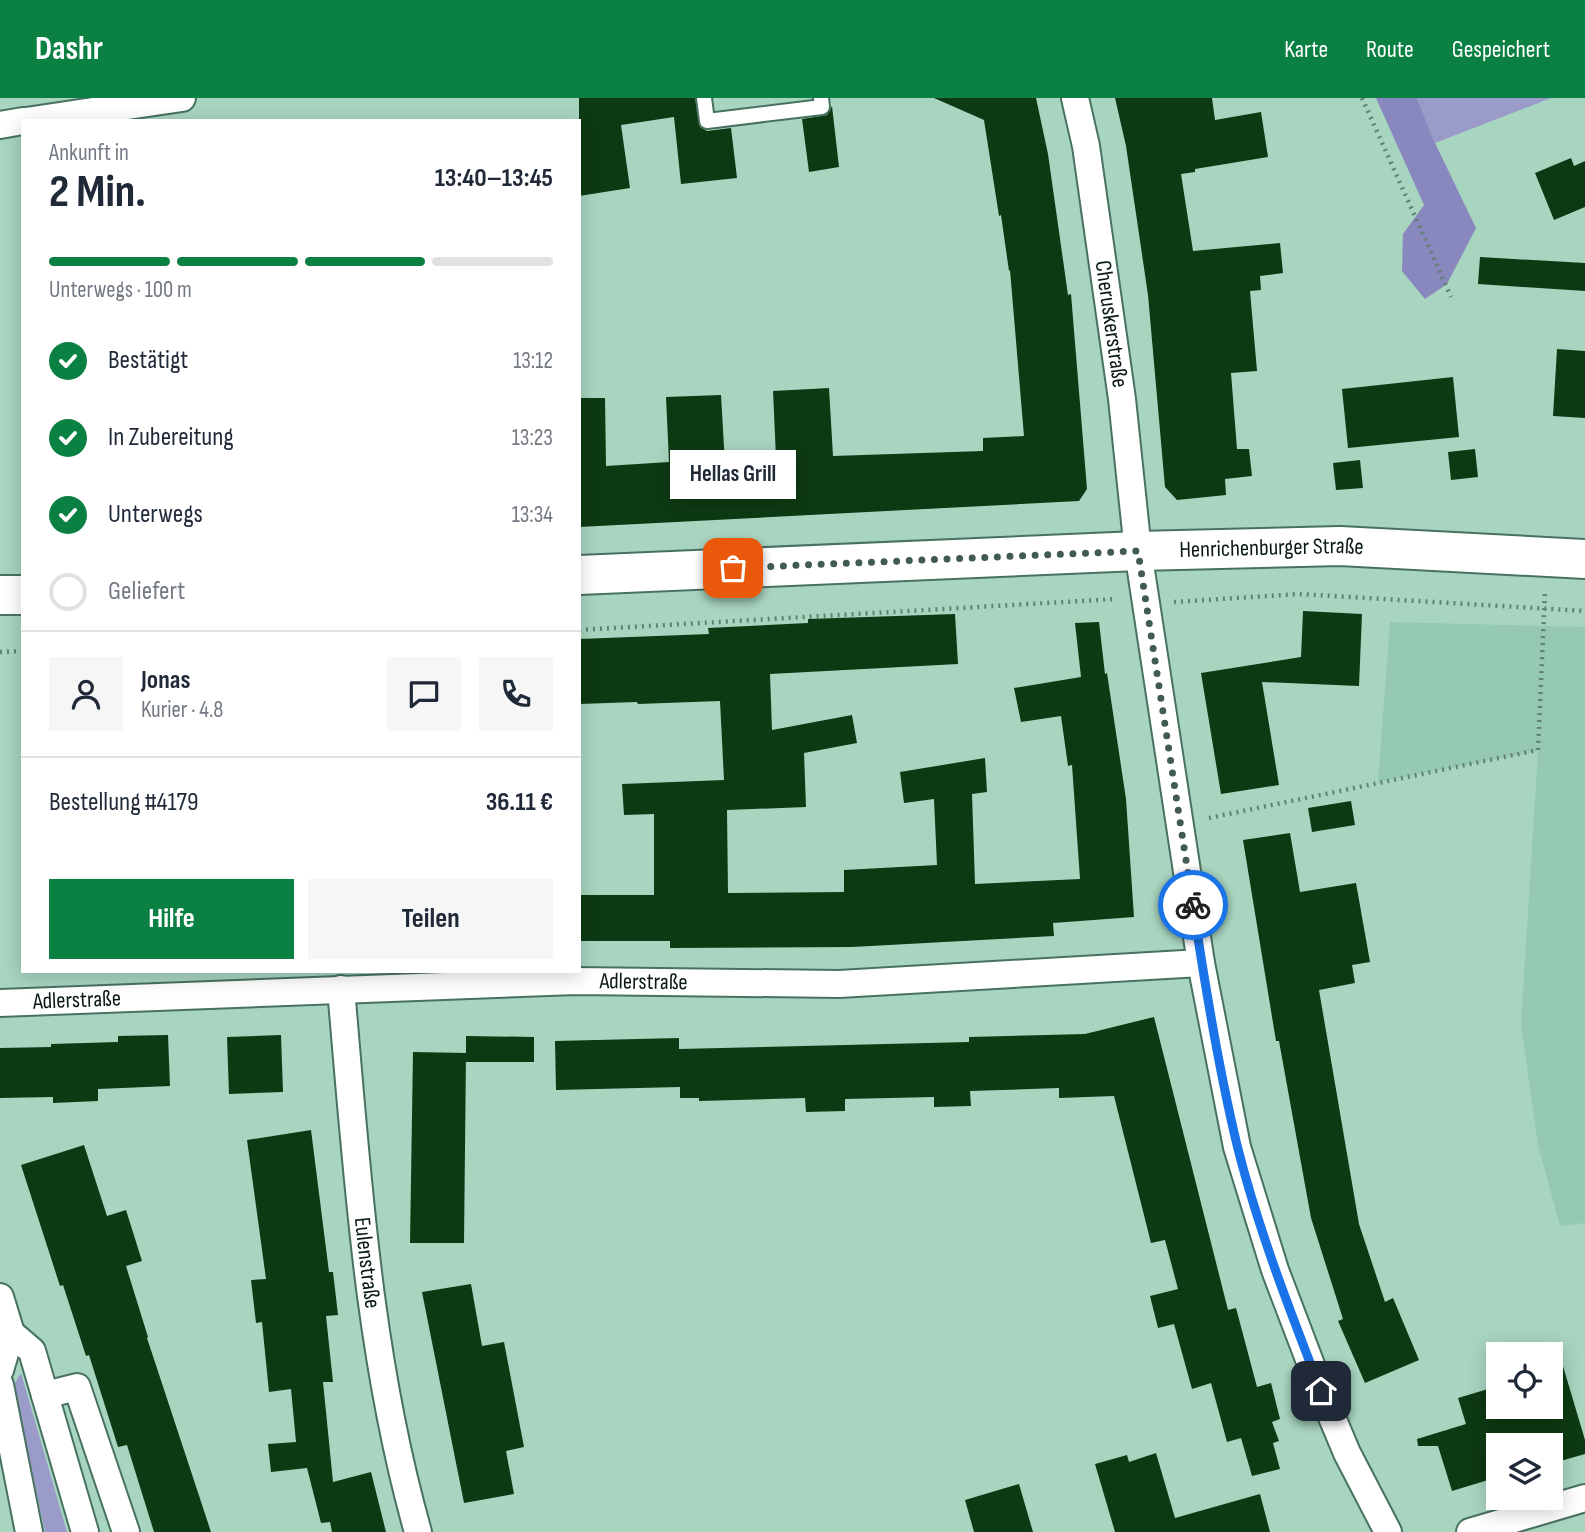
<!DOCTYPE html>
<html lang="de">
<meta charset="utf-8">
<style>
:root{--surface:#fff;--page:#f6f6f7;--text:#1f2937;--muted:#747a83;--line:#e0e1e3;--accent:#0b8043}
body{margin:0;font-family:"Sofia Sans Condensed",sans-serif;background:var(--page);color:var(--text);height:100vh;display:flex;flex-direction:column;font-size:26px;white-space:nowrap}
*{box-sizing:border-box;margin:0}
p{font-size:23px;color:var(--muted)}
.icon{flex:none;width:38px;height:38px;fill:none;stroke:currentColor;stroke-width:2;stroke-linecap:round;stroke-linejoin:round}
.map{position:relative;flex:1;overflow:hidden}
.details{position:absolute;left:21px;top:21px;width:560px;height:854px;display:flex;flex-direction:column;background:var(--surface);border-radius:0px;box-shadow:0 4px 18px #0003}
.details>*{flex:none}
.controls{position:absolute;left:1486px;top:1244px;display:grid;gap:14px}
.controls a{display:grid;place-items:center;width:77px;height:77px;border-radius:0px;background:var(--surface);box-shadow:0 4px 18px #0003;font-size:35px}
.pin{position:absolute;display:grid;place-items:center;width:60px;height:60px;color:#fff;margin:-30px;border-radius:14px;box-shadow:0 4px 10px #0006}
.courier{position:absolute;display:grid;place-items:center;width:70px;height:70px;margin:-35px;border:5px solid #1a73e8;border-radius:50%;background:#fff;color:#222;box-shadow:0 2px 9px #0007}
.bubble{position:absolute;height:49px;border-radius:0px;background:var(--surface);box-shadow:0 4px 18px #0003;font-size:23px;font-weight:700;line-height:49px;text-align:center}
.overview em{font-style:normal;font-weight:700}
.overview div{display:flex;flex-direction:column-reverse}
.overview{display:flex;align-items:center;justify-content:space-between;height:119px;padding:0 28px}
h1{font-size:46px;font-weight:700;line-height:52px}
.bar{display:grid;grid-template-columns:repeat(4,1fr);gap:10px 7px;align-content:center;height:84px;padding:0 28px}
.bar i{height:9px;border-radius:5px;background:var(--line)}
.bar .selected{background:var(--accent)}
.bar p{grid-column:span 4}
.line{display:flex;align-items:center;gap:18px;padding:0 28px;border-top:2px solid var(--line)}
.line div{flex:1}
.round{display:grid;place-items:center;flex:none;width:74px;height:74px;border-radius:0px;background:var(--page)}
ol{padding:0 28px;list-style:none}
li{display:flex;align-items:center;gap:21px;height:77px}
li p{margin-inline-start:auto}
li .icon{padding:7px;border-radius:50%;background:var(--accent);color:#fff;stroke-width:4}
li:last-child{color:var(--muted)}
li i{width:38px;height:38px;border:4px solid var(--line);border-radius:50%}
.cta{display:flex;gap:14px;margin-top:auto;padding:14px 28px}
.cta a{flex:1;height:80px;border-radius:0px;background:var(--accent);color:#fff;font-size:28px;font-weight:700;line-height:80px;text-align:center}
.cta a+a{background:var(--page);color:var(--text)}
header{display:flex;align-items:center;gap:42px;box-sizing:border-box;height:98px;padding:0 35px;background:var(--accent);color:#fff}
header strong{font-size:33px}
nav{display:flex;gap:38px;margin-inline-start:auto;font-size:24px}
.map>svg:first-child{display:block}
.built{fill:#95c9b2}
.green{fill:#9b9bca}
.forest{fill:#8887be}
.building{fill:#0d3a13}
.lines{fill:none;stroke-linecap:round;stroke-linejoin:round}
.service-casing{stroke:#487260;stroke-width:18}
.minor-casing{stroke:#487260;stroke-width:30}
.secondary-casing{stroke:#487260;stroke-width:42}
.path{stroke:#618273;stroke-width:4.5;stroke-dasharray:2 5;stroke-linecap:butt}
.service{stroke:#fff;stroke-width:14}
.minor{stroke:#fff;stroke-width:26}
.secondary{stroke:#fff;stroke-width:38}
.done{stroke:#415b50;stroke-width:7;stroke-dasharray:0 12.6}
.route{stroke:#1a73e8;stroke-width:9}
.labels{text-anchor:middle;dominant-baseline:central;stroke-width:7;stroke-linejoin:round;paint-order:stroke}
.street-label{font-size:23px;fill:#091a13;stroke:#b5e2cd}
</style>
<header>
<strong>Dashr</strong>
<nav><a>Karte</a><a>Route</a><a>Gespeichert</a></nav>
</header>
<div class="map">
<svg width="1585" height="1434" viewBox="0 0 1585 1434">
<rect width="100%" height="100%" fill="#a8d5c0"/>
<polygon class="built" points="1390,524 1585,529 1585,1125 1560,1128 1538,1047 1521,926 1538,653 1378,684"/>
<g class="green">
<polygon points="1417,0 1551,0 1435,45"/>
<polygon points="21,1275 67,1434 45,1434 13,1288"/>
</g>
<polygon class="forest" points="1376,0 1417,0 1435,45 1476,130 1447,186 1425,201 1402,173 1403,136 1424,107"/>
<g class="building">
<polygon points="579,0 695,0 700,29 707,33 731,30 737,80 681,86 674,19 621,27 630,90 579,98"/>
<polygon points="934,0 1036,0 1048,56 1068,197 1071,196 1087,391 1079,403 579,429 579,300 605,300 606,368 669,364 666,299 721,297 725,366 773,364 773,361 776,360 773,293 829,290 833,358 983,353 983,340 1024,338 1010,172 1009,173 1001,117 999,118 984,22"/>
<polygon points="1115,0 1212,0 1215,22 1261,14 1268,59 1195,71 1195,74 1181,76 1193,153 1280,145 1283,175 1260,178 1261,192 1250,193 1257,273 1231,275 1237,351 1249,351 1252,378 1225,381 1226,397 1177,402 1165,389 1148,197 1126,48"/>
<polygon points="832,8 839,69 809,74 802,21 827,17"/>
<polygon points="1571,60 1574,68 1585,63 1585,109 1554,122 1535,75"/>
<polygon points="1480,159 1585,165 1585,193 1478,186"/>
<polygon points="1557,251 1585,253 1585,320 1553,318"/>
<polygon points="1453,279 1459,339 1348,350 1342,291"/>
<polygon points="1475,351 1478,379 1451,382 1448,354"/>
<polygon points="1360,362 1363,390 1336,392 1333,365"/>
<polygon points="1303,513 1362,516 1359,588 1262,584 1279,687 1221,696 1201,575 1301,559"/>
<polygon points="955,516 958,566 770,576 772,632 852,617 857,645 804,655 806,709 727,712 728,795 844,794 844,772 937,767 934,701 904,705 900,674 985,660 987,694 972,696 975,786 1080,781 1072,667 1068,668 1061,618 1021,624 1014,590 1081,579 1075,525 1099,524 1105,576 1107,575 1126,701 1134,819 1053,825 1054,838 852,849 670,850 670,843 579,843 579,797 654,797 654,716 624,717 622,686 724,682 720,603 638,606 637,604 579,606 579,541 709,536 708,530 808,525 808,521"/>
<polygon points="1351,703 1355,727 1312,734 1308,710"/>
<polygon points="1290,735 1300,794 1356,785 1370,864 1352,867 1355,885 1319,892 1359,1126 1385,1204 1393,1200 1419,1262 1365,1285 1338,1223 1343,1221 1311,1120 1279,943 1276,943 1243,742"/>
<polygon points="1154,919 1228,1212 1236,1210 1257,1289 1271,1285 1280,1321 1272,1324 1279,1343 1273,1345 1280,1371 1252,1378 1241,1340 1227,1344 1211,1285 1192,1291 1174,1226 1158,1230 1150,1198 1178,1191 1165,1142 1151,1145 1114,998 1059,1000 1059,990 970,993 971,1008 934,1009 934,999 845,1001 845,1013 806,1014 805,1000 699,1003 699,1000 680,1000 680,989 556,992 555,943 679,940 679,951 969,944 969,939 1085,936"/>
<polygon points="168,937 170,988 98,991 98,1003 53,1005 53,999 0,1000 0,950 51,949 51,946 118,944 118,938"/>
<polygon points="281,937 283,994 229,996 227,939"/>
<polygon points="466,938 534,939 534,964 466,964"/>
<polygon points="413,954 466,955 464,1145 410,1145"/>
<polygon points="311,1032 329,1174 333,1174 338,1217 326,1218 333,1284 323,1284 333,1384 371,1374 386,1434 332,1434 330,1424 321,1425 307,1370 271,1374 268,1346 296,1344 291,1291 269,1294 262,1224 256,1225 251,1182 266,1181 247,1042"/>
<polygon points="84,1047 107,1118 126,1112 142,1163 126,1168 148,1239 147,1240 211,1434 154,1434 127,1347 118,1349 89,1257 86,1258 63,1187 60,1188 21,1067"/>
<polygon points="471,1186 482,1248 504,1244 524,1349 506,1353 514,1396 464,1405 422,1194"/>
<polygon points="1557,1248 1585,1342 1585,1356 1550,1366 1550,1348 1489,1348 1498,1379 1452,1393 1438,1348 1418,1348 1417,1341 1466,1326 1458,1300 1498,1288 1498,1309 1550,1309 1550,1249"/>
<polygon points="1156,1355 1175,1420 1260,1396 1270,1434 1115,1434 1095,1366 1127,1357 1129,1364"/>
<polygon points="1019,1386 1033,1434 974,1434 965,1402"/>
</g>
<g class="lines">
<defs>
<polyline id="service" points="704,0 707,23 822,9 821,0"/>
<g id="minor">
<path id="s1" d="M1075,0L1086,48L1122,301L1138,453L1201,865L1237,1049L1275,1172L1321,1293L1347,1355L1388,1434"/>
<polyline points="26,23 182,0"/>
<polyline points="0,27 23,23"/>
<path id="s2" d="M341,891C357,1072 368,1258 418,1434"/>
<path id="s3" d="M0,905L576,883L839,886L1201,865"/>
<polyline points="0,1199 11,1235 32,1253 85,1434"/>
<polyline points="0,1272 11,1235"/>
<polyline points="0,1287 29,1434"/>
<polyline points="45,1297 77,1289 126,1434"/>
<polyline points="1470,1434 1585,1400"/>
</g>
<g id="secondary">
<path id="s4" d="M579,477L1138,453L1340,448L1585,461"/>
<polyline points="0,497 23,497"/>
</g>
</defs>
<use href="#service" class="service-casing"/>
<use href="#minor" class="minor-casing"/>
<use href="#secondary" class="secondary-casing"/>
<g class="path">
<polyline points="1362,0 1451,199"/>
<polyline points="1174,504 1299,496 1585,513"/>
<polyline points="579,532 1116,501"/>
<polyline points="0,554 23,553"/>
<polyline points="1209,720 1538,652 1545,494"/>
</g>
<use href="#service" class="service"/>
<use href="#minor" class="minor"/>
<use href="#secondary" class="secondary"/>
</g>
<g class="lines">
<polyline class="done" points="733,470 1138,453 1193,807"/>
<path class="route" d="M1193,807C1205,888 1218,968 1237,1047C1258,1131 1290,1213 1321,1293"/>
</g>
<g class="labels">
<g class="street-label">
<text stroke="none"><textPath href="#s1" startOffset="229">Cheruskerstraße</textPath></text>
<text stroke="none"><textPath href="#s4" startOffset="693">Henrichenburger Straße</textPath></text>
<text stroke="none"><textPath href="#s3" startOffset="644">Adlerstraße</textPath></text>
<text stroke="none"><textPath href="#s3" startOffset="77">Adlerstraße</textPath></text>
<text stroke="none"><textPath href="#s2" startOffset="275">Eulenstraße</textPath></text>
</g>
</g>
</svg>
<div class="controls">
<a><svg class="icon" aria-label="locate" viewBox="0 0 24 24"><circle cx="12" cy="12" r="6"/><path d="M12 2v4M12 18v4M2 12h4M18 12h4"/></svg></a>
<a><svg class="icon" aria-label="layers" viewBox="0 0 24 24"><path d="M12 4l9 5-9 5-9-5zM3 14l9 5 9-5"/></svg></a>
</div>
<div class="pin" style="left:733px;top:470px;background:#ea580c"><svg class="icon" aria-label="bag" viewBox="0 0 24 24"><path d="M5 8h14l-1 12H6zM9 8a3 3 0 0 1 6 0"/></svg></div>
<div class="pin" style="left:1321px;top:1293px;background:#1f2937"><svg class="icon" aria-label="home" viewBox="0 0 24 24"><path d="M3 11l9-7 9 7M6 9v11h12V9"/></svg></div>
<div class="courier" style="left:1193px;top:807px"><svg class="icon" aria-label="bike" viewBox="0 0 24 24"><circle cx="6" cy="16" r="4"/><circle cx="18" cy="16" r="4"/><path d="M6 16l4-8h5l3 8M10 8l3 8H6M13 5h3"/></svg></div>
<div class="bubble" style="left:670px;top:352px;width:126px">Hellas Grill</div>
<section class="details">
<div class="overview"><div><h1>2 Min.</h1><p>Ankunft in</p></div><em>13:40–13:45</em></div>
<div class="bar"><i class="selected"></i><i class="selected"></i><i class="selected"></i><i></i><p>Unterwegs · 100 m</p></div>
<ol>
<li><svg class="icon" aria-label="check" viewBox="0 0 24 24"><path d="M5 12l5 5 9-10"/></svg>Bestätigt<p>13:12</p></li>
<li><svg class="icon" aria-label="check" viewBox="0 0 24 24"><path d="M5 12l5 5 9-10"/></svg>In Zubereitung<p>13:23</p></li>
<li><svg class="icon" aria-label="check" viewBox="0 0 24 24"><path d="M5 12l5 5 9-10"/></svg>Unterwegs<p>13:34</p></li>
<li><i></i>Geliefert</li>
</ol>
<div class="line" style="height:126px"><a class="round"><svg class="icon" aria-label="person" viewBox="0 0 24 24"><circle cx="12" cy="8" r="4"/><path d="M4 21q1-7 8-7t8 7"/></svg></a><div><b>Jonas</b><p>Kurier · 4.8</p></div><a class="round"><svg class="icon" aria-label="chat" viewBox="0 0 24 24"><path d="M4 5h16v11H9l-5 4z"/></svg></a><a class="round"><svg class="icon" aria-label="phone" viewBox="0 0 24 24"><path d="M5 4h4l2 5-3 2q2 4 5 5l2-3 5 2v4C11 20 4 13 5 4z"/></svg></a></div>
<div class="line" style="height:91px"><div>Bestellung #4179</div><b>36.11 €</b></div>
<div class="cta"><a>Hilfe</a><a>Teilen</a></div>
</section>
</div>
